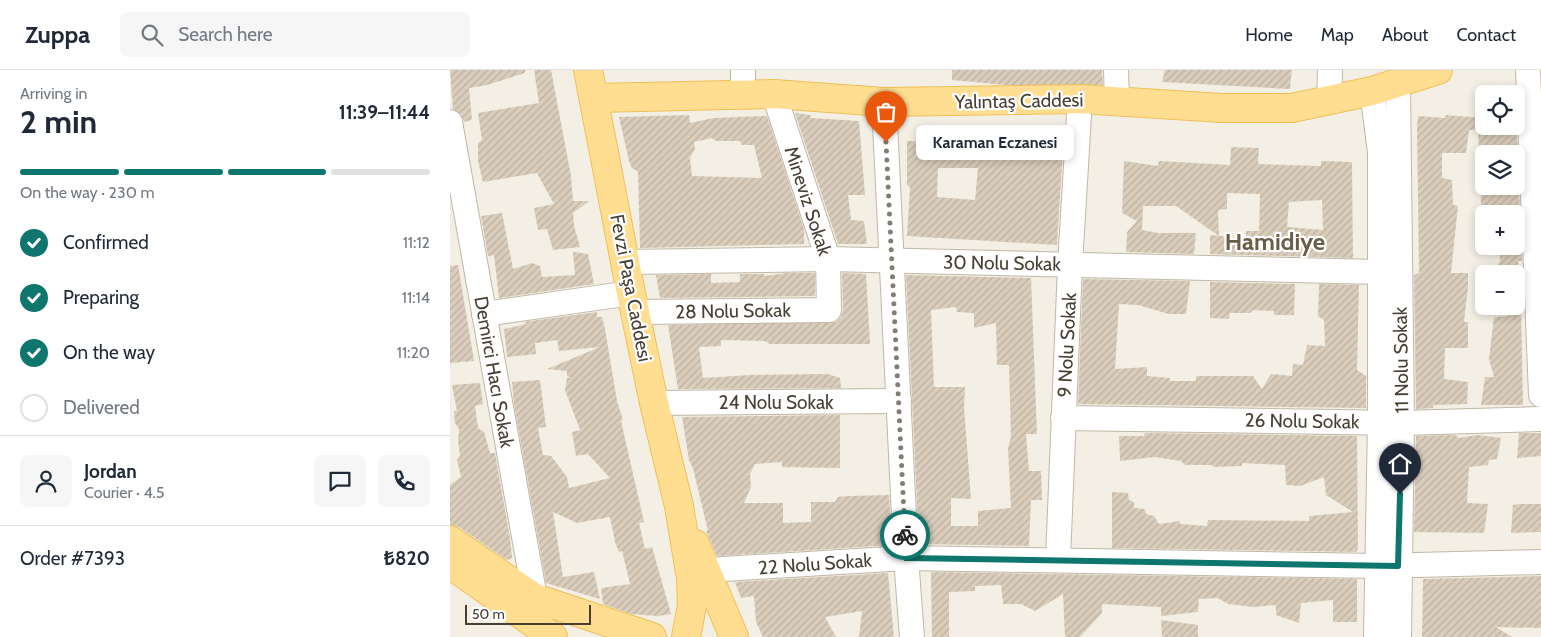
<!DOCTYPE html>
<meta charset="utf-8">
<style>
:root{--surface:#fff;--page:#f6f6f7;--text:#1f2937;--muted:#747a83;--line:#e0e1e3;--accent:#0f766e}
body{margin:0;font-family:Cabin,sans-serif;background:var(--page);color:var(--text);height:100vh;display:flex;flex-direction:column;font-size:19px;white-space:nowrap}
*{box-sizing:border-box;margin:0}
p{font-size:16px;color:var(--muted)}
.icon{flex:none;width:28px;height:28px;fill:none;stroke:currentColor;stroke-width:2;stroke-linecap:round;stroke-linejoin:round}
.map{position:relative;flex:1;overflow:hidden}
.sheet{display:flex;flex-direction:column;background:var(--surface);width:450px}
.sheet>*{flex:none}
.controls{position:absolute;left:1025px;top:15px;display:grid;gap:10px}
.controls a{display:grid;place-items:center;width:50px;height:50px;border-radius:8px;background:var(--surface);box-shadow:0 2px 8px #0003;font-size:25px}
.scale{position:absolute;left:15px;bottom:12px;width:126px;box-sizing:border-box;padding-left:5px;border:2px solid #473f33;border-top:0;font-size:14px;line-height:18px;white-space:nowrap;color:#473f33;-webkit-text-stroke:4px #fff;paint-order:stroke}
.pin{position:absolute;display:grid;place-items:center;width:42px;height:42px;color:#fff;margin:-51px -21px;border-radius:50% 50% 50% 0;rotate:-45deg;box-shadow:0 0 5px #0007}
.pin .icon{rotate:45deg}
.courier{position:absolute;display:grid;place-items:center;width:50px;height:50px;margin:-25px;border:4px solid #0f766e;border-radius:50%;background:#fff;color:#222;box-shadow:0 1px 6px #0007}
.bubble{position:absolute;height:35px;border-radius:8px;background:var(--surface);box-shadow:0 2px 8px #0003;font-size:16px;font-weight:800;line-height:35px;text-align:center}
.headline em{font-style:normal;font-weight:800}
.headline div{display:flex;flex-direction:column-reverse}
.headline{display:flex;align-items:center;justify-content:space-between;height:85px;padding:0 20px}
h1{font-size:32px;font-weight:800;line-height:38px}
.bar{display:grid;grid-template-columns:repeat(4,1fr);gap:8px 5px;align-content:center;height:60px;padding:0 20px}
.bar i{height:6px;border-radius:4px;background:var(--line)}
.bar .selected{background:var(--accent)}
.bar p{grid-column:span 4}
.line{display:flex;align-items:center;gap:12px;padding:0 20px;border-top:1px solid var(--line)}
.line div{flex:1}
.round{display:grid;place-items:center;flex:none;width:52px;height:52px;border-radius:8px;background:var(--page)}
ol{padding:0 20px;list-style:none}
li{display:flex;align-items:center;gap:15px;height:55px}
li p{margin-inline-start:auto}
li .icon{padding:5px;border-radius:50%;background:var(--accent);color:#fff;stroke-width:4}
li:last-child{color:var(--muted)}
li i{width:28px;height:28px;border:2px solid var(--line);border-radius:50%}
header{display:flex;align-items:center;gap:30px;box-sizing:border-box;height:70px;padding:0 25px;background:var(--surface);border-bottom:1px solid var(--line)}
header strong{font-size:24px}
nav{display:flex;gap:28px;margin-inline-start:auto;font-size:18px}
.search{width:350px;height:45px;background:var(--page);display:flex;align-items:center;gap:12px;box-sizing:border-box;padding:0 18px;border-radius:8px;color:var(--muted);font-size:19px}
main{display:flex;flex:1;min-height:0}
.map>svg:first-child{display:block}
.building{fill:url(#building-hatch);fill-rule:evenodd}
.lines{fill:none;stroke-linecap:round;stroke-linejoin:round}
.minor-casing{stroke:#c0b7a6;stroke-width:26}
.major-casing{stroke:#efbf57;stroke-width:30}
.minor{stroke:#fff;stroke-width:24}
.major{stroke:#ffde92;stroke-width:28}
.done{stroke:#847d71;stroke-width:5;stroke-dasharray:0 9}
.route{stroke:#0f766e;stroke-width:6}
.labels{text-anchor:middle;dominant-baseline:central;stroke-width:4.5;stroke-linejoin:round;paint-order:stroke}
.street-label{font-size:19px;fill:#473f33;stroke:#fff}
.district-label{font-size:24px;font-weight:bold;fill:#6b5d49;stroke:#fff}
</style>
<header>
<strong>Zuppa</strong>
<div class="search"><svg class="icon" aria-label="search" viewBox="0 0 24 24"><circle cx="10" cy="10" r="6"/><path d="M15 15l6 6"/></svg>Search here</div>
<nav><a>Home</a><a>Map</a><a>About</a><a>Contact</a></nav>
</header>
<main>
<section class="sheet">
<div class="headline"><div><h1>2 min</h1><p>Arriving in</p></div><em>11:39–11:44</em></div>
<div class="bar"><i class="selected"></i><i class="selected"></i><i class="selected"></i><i></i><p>On the way · 230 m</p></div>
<ol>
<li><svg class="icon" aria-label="check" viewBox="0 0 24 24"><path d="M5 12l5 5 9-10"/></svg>Confirmed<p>11:12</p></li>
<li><svg class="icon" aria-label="check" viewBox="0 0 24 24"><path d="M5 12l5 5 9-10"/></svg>Preparing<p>11:14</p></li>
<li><svg class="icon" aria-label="check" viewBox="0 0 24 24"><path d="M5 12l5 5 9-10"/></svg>On the way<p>11:20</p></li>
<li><i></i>Delivered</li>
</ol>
<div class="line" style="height:90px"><a class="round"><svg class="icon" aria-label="person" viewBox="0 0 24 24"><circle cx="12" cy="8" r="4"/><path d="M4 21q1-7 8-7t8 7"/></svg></a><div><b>Jordan</b><p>Courier · 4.5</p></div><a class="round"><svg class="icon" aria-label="chat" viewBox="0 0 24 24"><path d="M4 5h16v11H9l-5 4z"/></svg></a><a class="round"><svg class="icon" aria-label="phone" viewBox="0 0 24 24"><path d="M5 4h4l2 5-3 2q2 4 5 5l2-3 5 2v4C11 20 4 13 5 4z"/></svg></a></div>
<div class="line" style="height:65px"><div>Order #7393</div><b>₺820</b></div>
</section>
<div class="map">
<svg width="1091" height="567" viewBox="0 0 1091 567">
<defs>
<pattern id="building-hatch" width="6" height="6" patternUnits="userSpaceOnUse" patternTransform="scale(1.25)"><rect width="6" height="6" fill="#dacdbb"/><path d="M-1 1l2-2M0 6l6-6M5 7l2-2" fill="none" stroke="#bcb1a1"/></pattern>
</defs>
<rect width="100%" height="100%" fill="#f4efe4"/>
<g class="building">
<polygon points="0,0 75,0 75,3 37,15 19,18 22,50 14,52 11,44 3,39"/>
<polygon points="84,0 101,0 121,106 123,131 139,131 123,143 124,156 130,177 103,180 97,159 88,160 84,138 104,134 87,103 33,112 28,91 28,73 32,70 28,43 89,33"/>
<polygon points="502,0 652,0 653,15 556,15 502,10"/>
<polygon points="715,0 842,0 841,7 840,19 712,12"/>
<polygon points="345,43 360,45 361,48 409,51 415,125 398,125 401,150 414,151 417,174 388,174"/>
<path d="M239,45L240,53L264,48L317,46L354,159V174L190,178L188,102L182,98L179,91L169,47ZM262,68L266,71H290L292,75H304L312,108L242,106L240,88L245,79L244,72Z"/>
<polygon points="996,45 1033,48 1034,56 1066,56 1068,84 1029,84 1028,60 1019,60 1016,83 992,83 992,108 1002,110 1003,135 1008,136 1001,203 1018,203 1018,218 1014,252 1018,252 1018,278 995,278 994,309 1018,312 1017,334 983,335 983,338 966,339 964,205 969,203 967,57 968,46 995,48"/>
<path d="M494,58L527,61V74L613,77L607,175L457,166L460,117L457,115V71L492,72ZM488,98H528L525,130L487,127Z"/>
<path d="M781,77L809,78L808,94L871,96V91L902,92L903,188L760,184V165L796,168V161H809L810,124L777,123V139L768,140L769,166L726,136H693L692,160L708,163H746L744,184L676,182L677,162L687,151L672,143L674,91L708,96L709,91L780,95ZM872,130L873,160L837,157L839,132Z"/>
<polygon points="1031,116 1069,116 1070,144 1031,144"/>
<polygon points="52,143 63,199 82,193 90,196 92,207 125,205 123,182 138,184 144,214 49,228 44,185 38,186 31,146"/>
<polygon points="1049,176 1071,176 1072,191 1068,191 1069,204 1042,204 1050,191"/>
<polygon points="8,195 24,291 0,293 0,196"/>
<polygon points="337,203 365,203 365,226 210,228 206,205 261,204 261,213 290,212 290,204 314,204 314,206"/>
<polygon points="392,203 416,204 420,274 320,274 315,271 271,270 271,276 249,277 253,308 300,305 378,304 390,308 391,318 228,319 218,255 386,252 391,247 393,240"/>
<path d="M456,205L581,208L587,364H576L579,401H591L592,430H581L579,476L469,474ZM506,237L507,242L524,243V258L546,253L547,295H559L561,367L558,378L561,438L528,441V456H501V428L521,429L514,337L515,317H484L481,240Z"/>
<polygon points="633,209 740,211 736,244 719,244 688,235 669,234 665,299 697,297 697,306 720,308 720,311 746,311 746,306 803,306 812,319 821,304 842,306 843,294 853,295 857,275 875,276 874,250 868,246 869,214 909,215 907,300 916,306 916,338 628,334"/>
<polygon points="760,212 845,214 844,245 824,245 824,241 803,240 800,243 780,243 779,249 760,248"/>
<polygon points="1058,236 1071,236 1073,335 1031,335 1035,307 1044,307 1039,289 1044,247 1059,246"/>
<polygon points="147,242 147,247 152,247 155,259 167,331 173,350 171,351 194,452 189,453 195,479 202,477 221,544 208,546 181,544 153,534 151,518 180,514 172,481 169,482 165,472 160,447 127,453 103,442 113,507 144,502 150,529 96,513 64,334 62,312 90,310 96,357 88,358 93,385 101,386 117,407 119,418 160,408 138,384 126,386 122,362 130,360 115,320 117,308 121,308 117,306 117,301 97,299 150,277 109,281 107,270 85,273 86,284 57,287 54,259 77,254 74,252"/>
<polygon points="30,313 33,334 25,336 28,358 34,362 40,383 45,383 60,468 62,488 57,490 9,457 0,455 0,415 11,407 7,390 10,386 8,371 9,359 5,353 4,341 7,341 2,315"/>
<polygon points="390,345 390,398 332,397 332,392 305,394 300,404 301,417 294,433 333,433 333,453 361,452 361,432 385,432 388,427 398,426 439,425 442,475 267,486 256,461 258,461 243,398 239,390 232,347"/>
<polygon points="695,363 907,366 908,479 906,482 662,478 662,422 678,423 679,430 684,432 684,438 695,439 696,444 704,446 709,454 730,451 730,454 757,456 758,450 859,451 859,446 903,442 876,425 874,407 850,416 836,415 835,395 792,393 792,396 763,397 762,395 735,395 731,391 705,387 670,391 669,366 694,366"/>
<polygon points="1069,363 1091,363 1091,386 1067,388"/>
<polygon points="1005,365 1009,368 1027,365 1051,368 1047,389 1039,390 1038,395 1019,397 1017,433 1038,434 1034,463 964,462 966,366"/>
<polygon points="1071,434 1091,434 1091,462 1061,463 1063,435"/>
<polygon points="481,502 907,509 907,552 883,552 883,530 851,533 849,553 826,545 826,535 803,537 778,534 768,528 749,529 748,542 711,546 711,537 652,534 652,543 630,567 615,567 613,524 585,541 571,534 553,534 551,515 525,516 525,521 499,522 499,567 482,567"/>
<polygon points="438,503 444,567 409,567 412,541 375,547 386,567 313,567 306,552 304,526 291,528 285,512"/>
<polygon points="1091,506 1091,558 1046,557 1062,567 972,567 973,509"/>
<polygon points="711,550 748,555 748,567 712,567"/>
</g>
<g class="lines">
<defs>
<g id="minor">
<polyline points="293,0 293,25"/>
<polyline points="666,0 667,30"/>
<polyline points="1078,0 1091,325"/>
<polyline points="948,14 952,353 949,567"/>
<polyline points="922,21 930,82 930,352 926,567"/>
<polyline points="879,31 880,0"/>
<polyline points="434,32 456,488 462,567"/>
<polyline points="0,52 85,528 84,541"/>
<polyline points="176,192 378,189 929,202"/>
<polyline points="186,242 379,240 378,189 324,24"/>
<polyline points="34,244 181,223"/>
<polyline points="204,333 449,331"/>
<polyline points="613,348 952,353 1091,349"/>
<polyline points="608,490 620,195 630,29"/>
<polyline points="241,508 257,500 456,488 927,496 1091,492"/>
</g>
<g id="major">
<polyline points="138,0 181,223 204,333 229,436 241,508 242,536 236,567"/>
<polyline points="144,28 324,24 434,32 630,29 772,38 842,38 922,21 988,0"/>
<polyline points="0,470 85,528 202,567"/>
<polyline points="245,474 284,567"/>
<polyline points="0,494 103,567"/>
</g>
</defs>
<use href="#minor" class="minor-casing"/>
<use href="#major" class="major-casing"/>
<use href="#minor" class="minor"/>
<use href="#major" class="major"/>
</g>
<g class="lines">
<polyline class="done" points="436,72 455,465"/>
<polyline class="route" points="455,465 456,488 948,496 950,424"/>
</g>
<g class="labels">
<g class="street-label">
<text transform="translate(569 31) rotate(-1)">Yalıntaş Caddesi</text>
<text transform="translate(358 131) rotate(72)">Mineviz Sokak</text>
<text transform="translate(552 193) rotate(1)">30 Nolu Sokak</text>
<text transform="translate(181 218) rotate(79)">Fevzi Paşa Caddesi</text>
<text transform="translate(283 241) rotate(-1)">28 Nolu Sokak</text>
<text transform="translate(617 275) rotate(-87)">9 Nolu Sokak</text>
<text transform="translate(951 290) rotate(-91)">11 Nolu Sokak</text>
<text transform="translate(44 302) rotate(80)">Demirci Hacı Sokak</text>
<text x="326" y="332">24 Nolu Sokak</text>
<text transform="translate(852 351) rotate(1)">26 Nolu Sokak</text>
<text transform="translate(365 494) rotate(-4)">22 Nolu Sokak</text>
</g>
<g class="district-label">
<text x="825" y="171">Hamidiye</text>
</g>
</g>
</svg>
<div class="controls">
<a><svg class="icon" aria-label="locate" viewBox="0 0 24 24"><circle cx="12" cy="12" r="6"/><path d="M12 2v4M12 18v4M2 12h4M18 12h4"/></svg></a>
<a><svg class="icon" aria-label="layers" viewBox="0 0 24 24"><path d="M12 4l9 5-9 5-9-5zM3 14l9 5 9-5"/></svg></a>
<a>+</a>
<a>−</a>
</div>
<div class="scale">50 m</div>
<div class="pin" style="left:436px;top:72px;background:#ea580c"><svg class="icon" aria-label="bag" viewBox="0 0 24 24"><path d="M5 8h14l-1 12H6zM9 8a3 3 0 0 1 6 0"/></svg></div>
<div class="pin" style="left:950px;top:424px;background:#1f2937"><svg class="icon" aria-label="home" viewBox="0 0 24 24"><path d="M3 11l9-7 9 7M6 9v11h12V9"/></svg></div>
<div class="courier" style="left:455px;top:465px"><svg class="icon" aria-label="bike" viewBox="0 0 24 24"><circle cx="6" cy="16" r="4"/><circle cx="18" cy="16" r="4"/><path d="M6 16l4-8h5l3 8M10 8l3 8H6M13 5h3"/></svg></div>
<div class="bubble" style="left:466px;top:55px;width:158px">Karaman Eczanesi</div>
</div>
</main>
